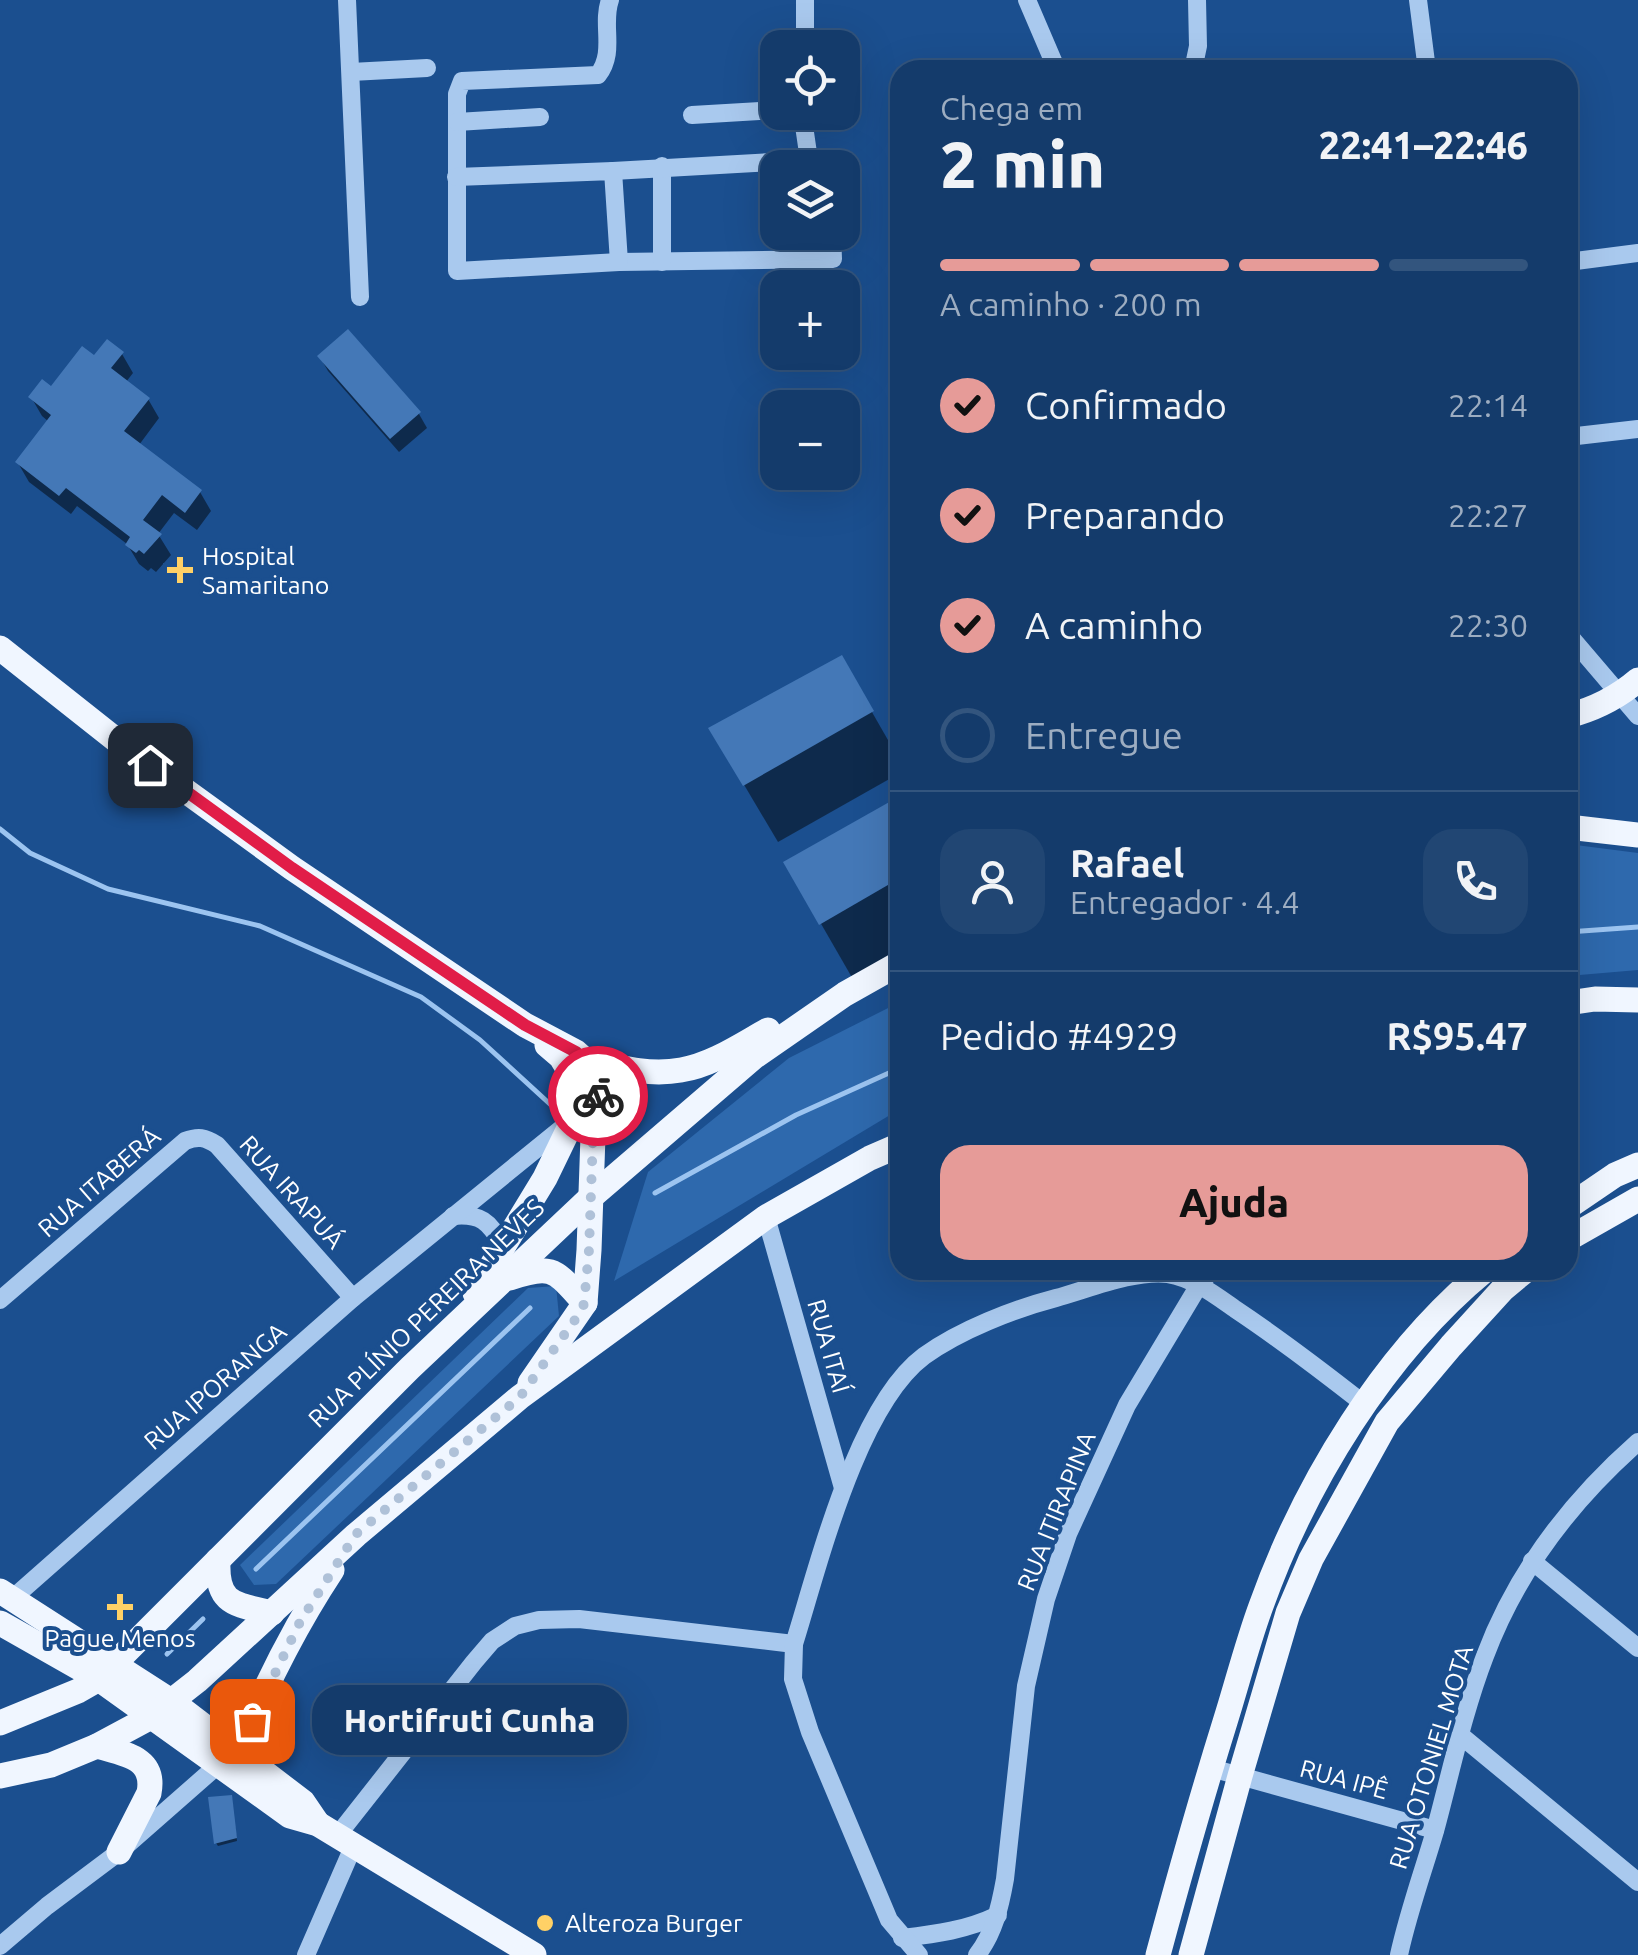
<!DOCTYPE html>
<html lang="pt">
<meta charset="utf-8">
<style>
:root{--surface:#143b6b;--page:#214673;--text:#f1f3f6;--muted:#9dadc1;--line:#33557e;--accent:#e69b98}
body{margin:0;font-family:Ubuntu,sans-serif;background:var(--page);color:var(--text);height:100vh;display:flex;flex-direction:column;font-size:38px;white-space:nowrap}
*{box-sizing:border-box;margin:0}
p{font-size:32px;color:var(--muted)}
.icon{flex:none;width:55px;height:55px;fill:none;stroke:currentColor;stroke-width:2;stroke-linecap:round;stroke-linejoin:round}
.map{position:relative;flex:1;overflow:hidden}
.details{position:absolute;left:890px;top:60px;width:688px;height:1220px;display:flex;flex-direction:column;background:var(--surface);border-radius:30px;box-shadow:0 10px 40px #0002,0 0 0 2px var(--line)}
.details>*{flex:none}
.tools{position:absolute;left:760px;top:30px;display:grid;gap:20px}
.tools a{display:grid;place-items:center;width:100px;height:100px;border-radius:20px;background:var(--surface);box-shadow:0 10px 40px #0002,0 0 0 2px var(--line);font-size:50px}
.pin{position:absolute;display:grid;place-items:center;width:85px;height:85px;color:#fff;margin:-42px;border-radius:20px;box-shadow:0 5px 15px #0006}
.courier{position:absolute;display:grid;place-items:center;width:100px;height:100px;margin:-50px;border:8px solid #e11d48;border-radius:50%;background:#fff;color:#222;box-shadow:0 2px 12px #0007}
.bubble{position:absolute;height:70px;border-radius:30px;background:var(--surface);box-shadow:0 10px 40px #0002,0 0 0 2px var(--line);font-size:32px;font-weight:800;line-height:70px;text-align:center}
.headline em{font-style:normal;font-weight:800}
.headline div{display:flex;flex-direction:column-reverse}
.headline{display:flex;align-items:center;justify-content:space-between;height:170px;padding:0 50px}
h1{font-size:65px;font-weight:800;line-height:75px}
.bar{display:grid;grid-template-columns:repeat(4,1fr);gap:15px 10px;align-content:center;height:120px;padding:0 50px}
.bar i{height:12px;border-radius:8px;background:var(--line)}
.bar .selected{background:var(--accent)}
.bar p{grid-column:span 4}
.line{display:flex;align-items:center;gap:25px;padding:0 50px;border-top:2px solid var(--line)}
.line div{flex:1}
.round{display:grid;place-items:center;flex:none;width:105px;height:105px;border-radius:30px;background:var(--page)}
ol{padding:0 50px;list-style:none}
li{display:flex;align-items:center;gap:30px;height:110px}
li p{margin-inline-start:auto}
li .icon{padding:10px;border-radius:50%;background:var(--accent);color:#111;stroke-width:4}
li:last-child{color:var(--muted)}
li i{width:55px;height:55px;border:5px solid var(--line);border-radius:50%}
.action{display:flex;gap:20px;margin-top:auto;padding:20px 50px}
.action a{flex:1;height:115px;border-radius:30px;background:var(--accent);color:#111;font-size:40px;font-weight:800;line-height:115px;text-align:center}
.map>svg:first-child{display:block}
.green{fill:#2e69ad}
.shadow{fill:#0007}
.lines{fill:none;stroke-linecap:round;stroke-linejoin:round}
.stream{stroke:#9cc4f0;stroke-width:5}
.building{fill:#4478b7}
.minor{stroke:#a9c9ee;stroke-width:18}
.major{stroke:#f0f6ff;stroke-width:25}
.done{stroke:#afc1d8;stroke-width:10;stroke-dasharray:0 18}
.route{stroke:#e11d48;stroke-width:12}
.poi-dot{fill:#ffd166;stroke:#1b4f8f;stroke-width:4}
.labels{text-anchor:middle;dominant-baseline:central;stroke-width:8;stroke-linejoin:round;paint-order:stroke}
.poi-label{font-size:25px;fill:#fff;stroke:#1b4f8f;text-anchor:start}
.street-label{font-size:25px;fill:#fff;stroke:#1b4f8f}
</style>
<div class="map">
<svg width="1638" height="1955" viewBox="0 0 1638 1955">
<rect width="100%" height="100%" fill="#1b4f8f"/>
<g class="green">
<polygon points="1568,844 1638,853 1638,970 1568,976"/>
<polygon points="900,1002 900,1109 614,1281 648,1172 789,1058"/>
<polygon points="556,1286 559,1316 276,1584 254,1585 240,1565 528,1288"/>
</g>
<g class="shadow">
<polygon points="122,354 133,373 126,382 148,399 159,418 139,445 200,492 211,511 197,530 174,513 158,534 171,555 156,572 151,568 148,571 139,564 127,544 77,506 71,514 29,482 18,463 49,422 42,416 31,397 52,390 95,359"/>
<polygon points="320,357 419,414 427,428 399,452 328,371"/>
<polygon points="841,658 900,761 900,773 778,842 711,729"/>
<polygon points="900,799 900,954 854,981 786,863"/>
<polygon points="231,1797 237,1841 218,1846 216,1843"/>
</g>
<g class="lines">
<g class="stream">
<polyline points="0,829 30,853 108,889 260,926 421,997 480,1040 551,1105"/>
<polyline points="1568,932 1638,927"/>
<polyline points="655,1193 796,1115 900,1068"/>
<polyline points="256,1569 530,1308"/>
<polyline points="167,1654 203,1619"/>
</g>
</g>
<g class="building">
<polygon points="348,329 421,412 390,439 317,356"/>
<polygon points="107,339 124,352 111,368 150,398 124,431 202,490 185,513 162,495 143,520 162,534 144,554 139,550 136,553 125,545 130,537 66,488 59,496 15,462 51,415 28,397 42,379 51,386 82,346 94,355"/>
<polygon points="842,655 874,711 743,786 708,728"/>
<polygon points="900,796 900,878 819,925 783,862"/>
<polygon points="232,1795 237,1838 214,1844 208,1797"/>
</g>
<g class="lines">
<g class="minor">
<polyline points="347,0 360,297"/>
<path d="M610,0C601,25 616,52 598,75L462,81L457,94V271L619,262L833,259L832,232"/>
<polyline points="1027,0 1057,70"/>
<polyline points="1418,0 1427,70"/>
<polyline points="805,48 805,0"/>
<polyline points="1193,70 1198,46 1197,0"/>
<polyline points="351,72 427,68"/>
<polyline points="802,112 809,160 822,165 823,168"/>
<polyline points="692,115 778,110"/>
<polyline points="457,122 540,117"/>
<polyline points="662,166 662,262"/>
<polyline points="613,171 809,160"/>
<polyline points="456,177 613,171 619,262"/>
<polyline points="1568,262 1638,253"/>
<polyline points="1568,437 1638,429"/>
<polyline points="1568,634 1638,716"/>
<path d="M453,1216C484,1213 489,1224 505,1247"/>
<polyline points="766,1217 843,1488"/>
<path d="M0,1300L185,1141C198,1136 205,1137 217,1145L353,1298"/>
<polyline points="1532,1561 1638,1648"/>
<polyline points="13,1598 353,1298 567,1124"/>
<polyline points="1459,1734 1638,1882"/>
<polyline points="1211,1768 1435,1830"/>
<polyline points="337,1836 474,1662 492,1641 515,1626 539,1620 579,1619 794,1644"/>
<path d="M902,1938C936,1934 967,1930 998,1915"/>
<polyline points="0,1946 47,1906 119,1852 218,1765"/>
<polyline points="306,1955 353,1847"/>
<path d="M919,1955L889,1920L810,1732L793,1679L794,1644C819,1564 857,1406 924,1356C960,1330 1014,1309 1056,1298C1089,1289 1134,1270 1168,1274C1193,1278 1215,1295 1235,1309C1280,1339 1322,1371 1364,1404"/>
<path d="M977,1955C994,1933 1000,1907 1005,1879L1026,1686L1046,1599L1068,1534L1127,1405L1199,1285L1212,1270"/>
<path d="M1399,1955C1408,1913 1423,1872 1435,1831C1451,1772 1463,1713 1485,1656C1517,1571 1571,1501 1638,1442"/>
</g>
<g class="major">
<polyline points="0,648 125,747 292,868 525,1025 576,1052 585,1060 592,1070 598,1093 593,1136 589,1250 585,1303 530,1383"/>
<path d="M1568,716C1595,709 1617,698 1638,680"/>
<polyline points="1568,827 1638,835"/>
<polyline points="1568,1003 1595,999 1638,1000"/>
<path d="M585,1060C617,1067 649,1076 681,1070C712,1065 741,1045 768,1030"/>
<polyline points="1568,1207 1615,1175 1638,1165"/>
<polyline points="1568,1239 1638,1199"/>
<path d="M510,1278C554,1263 555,1271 585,1303"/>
<polyline points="475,1293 545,1178 574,1118 576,1082 561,1057 547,1045"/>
<path d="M218,1560C216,1605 235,1604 272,1613"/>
<polyline points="0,1591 171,1701 303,1802 318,1824"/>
<polyline points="0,1623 99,1679 290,1816 318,1824 534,1955"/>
<polyline points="0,1723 78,1691 99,1679 410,1368 591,1197 754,1057 845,994 900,963"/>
<path d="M97,1746C124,1754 156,1757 149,1793L119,1852"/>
<path d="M238,1751C264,1688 295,1626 332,1570"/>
<polyline points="0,1776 51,1765 97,1746 151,1717 197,1681 356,1535 520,1397 766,1217 870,1158 900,1145"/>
<path d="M1158,1955C1179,1877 1201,1799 1225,1722C1237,1684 1247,1644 1261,1606C1305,1483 1384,1353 1485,1270"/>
<polyline points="1191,1955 1240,1776 1288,1613 1311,1559 1387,1422 1451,1346 1503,1289 1526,1270"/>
</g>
</g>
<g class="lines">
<polyline class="done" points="252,1721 300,1622 356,1534 520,1397 577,1317 584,1304 589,1250 593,1136 598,1096"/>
<polyline class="route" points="150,765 292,868 525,1025 576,1052 592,1070 598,1096"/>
</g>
<g class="poi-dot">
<path d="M175 555h10v10h10v10h-10v10h-10v-10h-10v-10h10z"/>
<path d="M115 1592h10v10h10v10h-10v10h-10v-10h-10v-10h10z"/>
<circle cx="545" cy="1923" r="10"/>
</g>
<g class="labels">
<g class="poi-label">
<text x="202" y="556">Hospital<tspan x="202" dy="29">Samaritano</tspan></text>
<text x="120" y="1638" text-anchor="middle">Pague Menos</text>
<text x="565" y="1923">Alteroza Burger</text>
</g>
<g class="street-label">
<text transform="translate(99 1182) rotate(-41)">RUA ITABERÁ</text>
<text transform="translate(292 1192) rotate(48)">RUA IRAPUÁ</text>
<text transform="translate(426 1313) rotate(-44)">RUA PLÍNIO PEREIRA NEVES</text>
<text transform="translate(829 1346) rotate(74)">RUA ITAÍ</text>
<text transform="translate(215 1386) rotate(-41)">RUA IPORANGA</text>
<text transform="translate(1056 1511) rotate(-68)">RUA ITIRAPINA</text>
<text transform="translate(1431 1757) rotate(-73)">RUA OTONIEL MOTA</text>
<text transform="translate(1344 1779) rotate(15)">RUA IPÊ</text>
</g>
</g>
</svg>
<div class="tools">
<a><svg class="icon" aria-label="locate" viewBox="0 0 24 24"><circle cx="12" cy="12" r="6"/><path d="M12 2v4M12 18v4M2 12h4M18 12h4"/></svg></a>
<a><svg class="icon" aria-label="layers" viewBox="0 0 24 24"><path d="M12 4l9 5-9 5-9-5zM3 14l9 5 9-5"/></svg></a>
<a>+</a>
<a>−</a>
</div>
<div class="pin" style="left:252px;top:1721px;background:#ea580c"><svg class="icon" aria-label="bag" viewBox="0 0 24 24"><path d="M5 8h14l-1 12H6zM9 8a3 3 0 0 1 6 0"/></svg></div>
<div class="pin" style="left:150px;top:765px;background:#1f2937"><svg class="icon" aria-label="home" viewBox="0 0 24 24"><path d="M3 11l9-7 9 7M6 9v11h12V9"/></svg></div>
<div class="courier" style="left:598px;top:1096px"><svg class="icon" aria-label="bike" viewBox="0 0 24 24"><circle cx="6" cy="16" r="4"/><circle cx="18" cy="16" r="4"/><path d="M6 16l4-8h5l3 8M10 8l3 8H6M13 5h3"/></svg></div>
<div class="bubble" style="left:312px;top:1685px;width:315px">Hortifruti Cunha</div>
<section class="details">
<div class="headline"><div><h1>2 min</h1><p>Chega em</p></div><em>22:41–22:46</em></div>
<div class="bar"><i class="selected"></i><i class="selected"></i><i class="selected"></i><i></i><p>A caminho · 200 m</p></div>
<ol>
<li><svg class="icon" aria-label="check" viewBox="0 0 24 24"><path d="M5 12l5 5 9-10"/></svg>Confirmado<p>22:14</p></li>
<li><svg class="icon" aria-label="check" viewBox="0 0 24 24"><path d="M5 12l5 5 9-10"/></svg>Preparando<p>22:27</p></li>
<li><svg class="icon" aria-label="check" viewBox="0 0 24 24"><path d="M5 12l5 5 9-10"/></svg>A caminho<p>22:30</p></li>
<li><i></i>Entregue</li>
</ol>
<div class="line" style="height:180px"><a class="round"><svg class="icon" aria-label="person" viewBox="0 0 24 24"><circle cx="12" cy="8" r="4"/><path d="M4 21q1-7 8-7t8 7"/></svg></a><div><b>Rafael</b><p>Entregador · 4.4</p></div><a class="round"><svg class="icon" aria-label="phone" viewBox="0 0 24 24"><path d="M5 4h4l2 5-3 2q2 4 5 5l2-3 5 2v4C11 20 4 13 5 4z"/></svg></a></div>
<div class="line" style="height:130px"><div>Pedido #4929</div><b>R$95.47</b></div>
<div class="action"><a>Ajuda</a></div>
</section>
</div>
